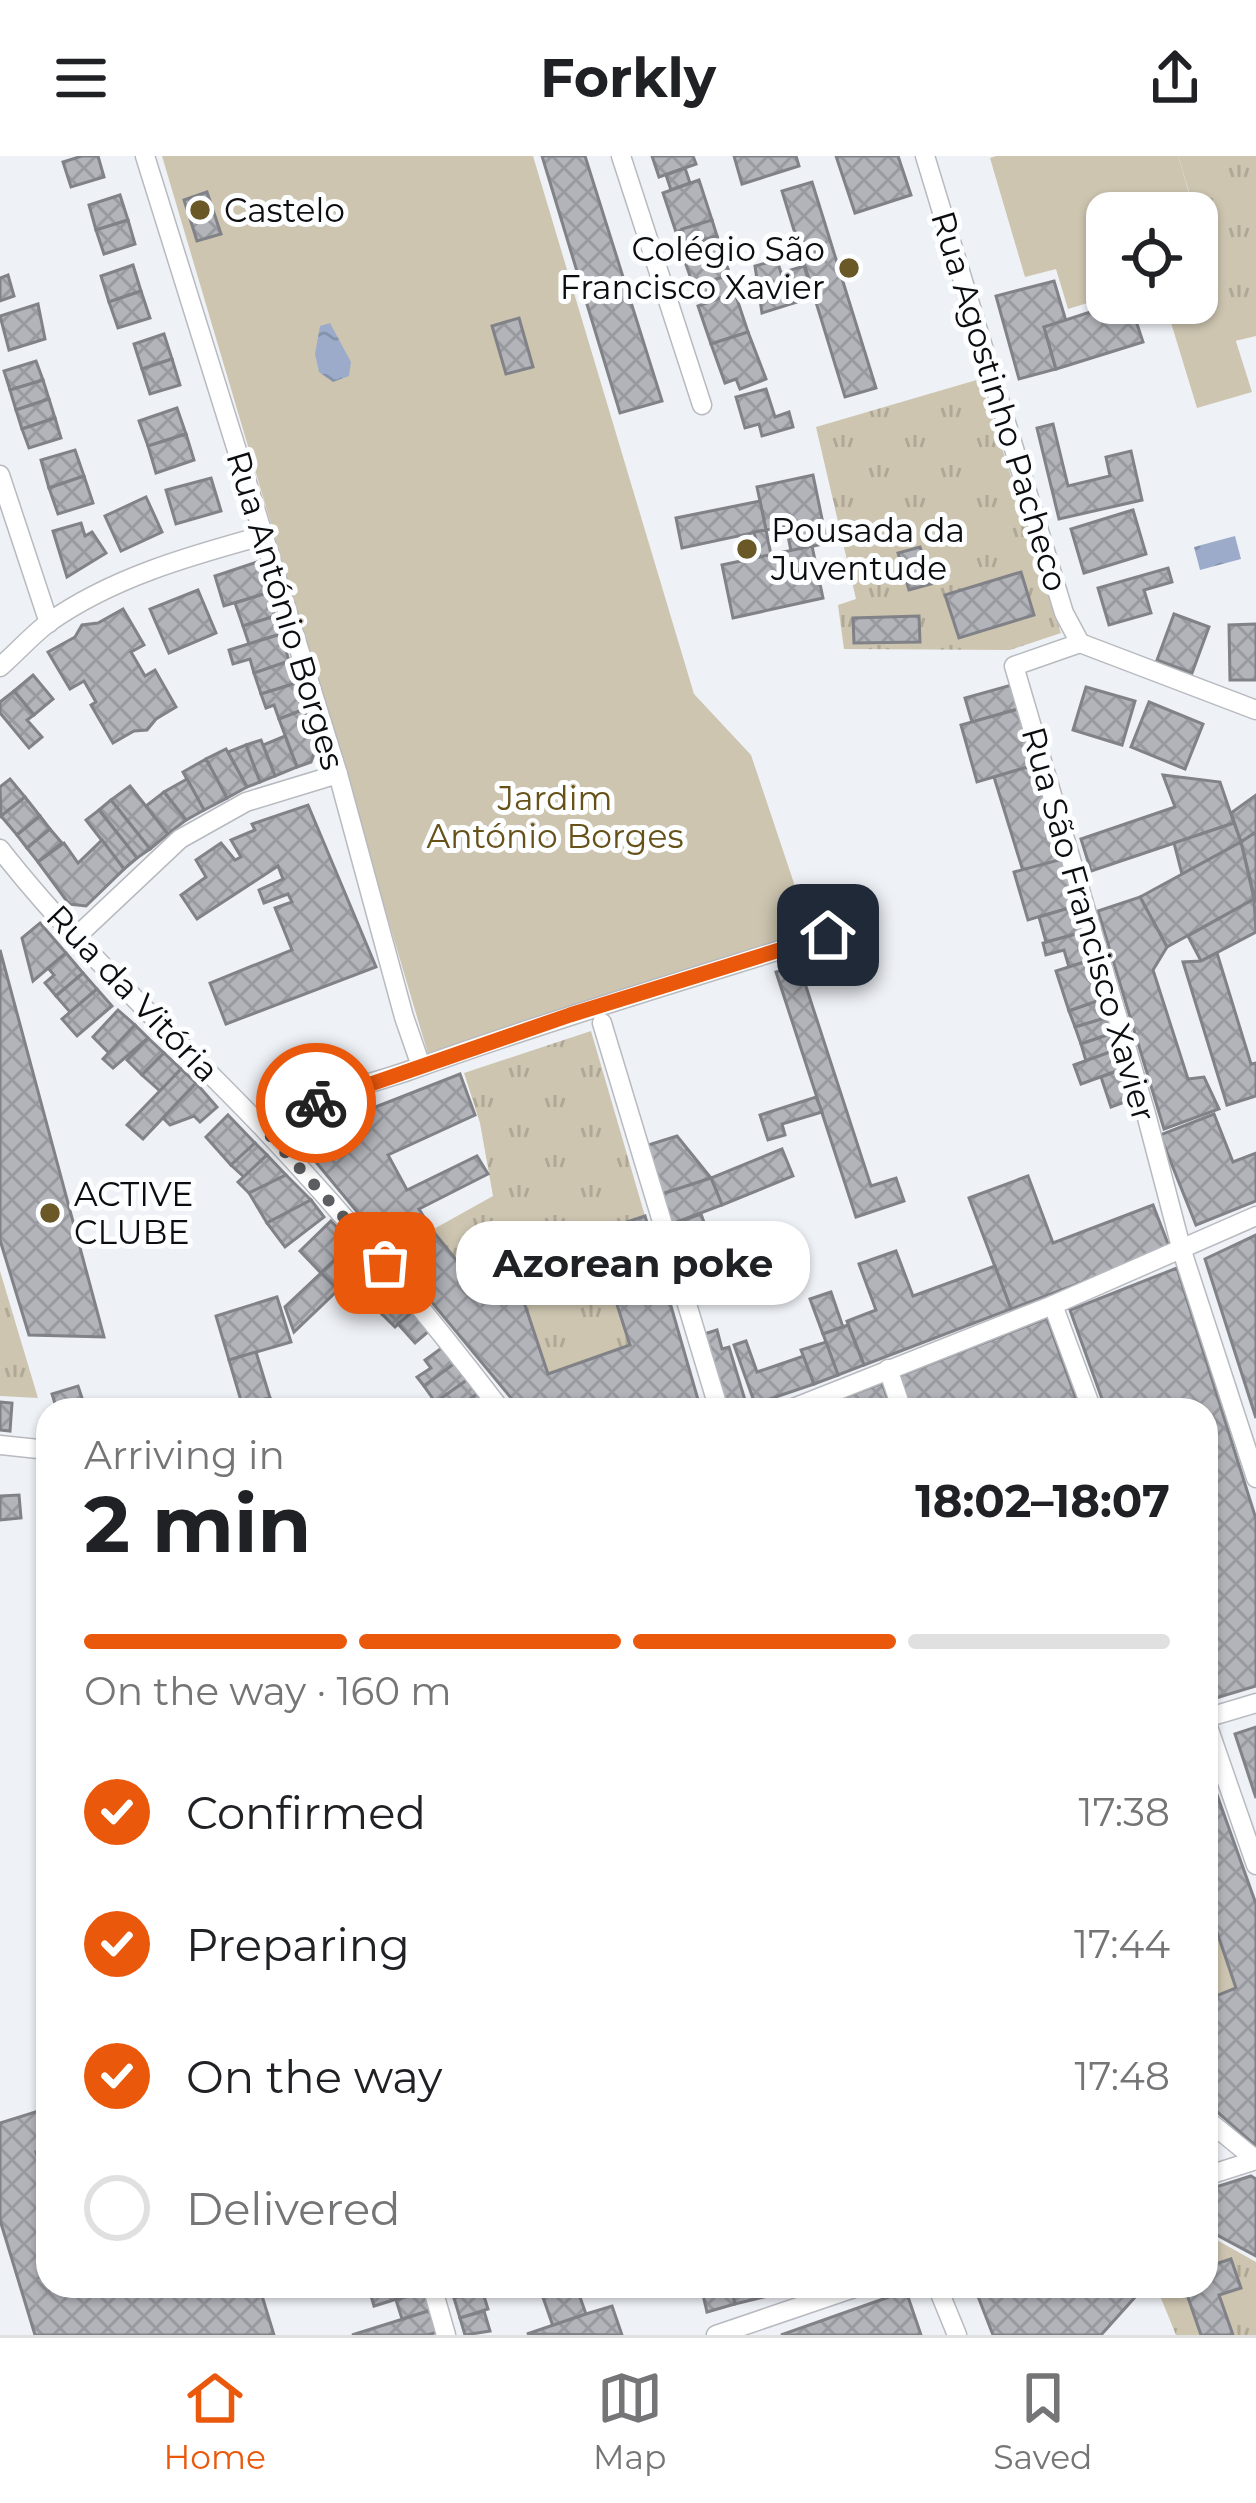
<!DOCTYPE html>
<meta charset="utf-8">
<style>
:root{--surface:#fff;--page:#f2f2f2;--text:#202124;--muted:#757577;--line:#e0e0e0;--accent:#ea580c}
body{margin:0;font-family:Montserrat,sans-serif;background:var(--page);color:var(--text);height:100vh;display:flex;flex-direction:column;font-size:45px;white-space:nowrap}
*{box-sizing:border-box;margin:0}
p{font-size:39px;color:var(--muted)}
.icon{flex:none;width:66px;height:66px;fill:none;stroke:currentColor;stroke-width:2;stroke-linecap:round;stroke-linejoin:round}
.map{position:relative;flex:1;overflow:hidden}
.drawer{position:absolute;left:36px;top:1242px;width:1182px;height:900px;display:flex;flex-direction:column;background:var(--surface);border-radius:36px;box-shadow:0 3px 9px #0004}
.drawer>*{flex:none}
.controls{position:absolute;left:1086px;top:36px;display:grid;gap:24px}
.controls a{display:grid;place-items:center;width:132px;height:132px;border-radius:24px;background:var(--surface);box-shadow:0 3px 9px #0004;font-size:60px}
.pin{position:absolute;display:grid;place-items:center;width:102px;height:102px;color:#fff;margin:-51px;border-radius:24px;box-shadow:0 6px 18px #0006}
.courier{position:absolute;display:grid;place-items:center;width:120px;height:120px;margin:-60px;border:9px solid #ea580c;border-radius:50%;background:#fff;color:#222;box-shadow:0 3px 15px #0007}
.bubble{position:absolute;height:84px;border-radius:36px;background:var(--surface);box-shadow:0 3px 9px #0004;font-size:39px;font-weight:700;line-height:84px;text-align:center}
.head em{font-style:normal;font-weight:700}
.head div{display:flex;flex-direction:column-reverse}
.head{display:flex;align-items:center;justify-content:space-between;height:204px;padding:0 48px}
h1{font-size:78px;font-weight:700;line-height:90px}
.bar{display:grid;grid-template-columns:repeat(4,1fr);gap:18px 12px;align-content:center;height:144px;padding:0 48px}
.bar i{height:15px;border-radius:9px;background:var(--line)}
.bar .current{background:var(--accent)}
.bar p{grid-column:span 4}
ol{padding:0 48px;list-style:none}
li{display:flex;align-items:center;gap:36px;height:132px}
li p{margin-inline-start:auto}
li .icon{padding:12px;border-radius:50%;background:var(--accent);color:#fff;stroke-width:4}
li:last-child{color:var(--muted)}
li i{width:66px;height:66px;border:6px solid var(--line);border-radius:50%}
header{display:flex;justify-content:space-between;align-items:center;height:156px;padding:0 48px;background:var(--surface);font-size:54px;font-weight:700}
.tabs{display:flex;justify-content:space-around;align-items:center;height:168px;border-top:3px solid var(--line);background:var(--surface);font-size:33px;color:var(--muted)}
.tabs a{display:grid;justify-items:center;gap:6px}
.tabs .current{color:var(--accent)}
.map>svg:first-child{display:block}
.grass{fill:url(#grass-tufts)}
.garden{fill:#cdc5b0}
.water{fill:url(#water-ripples)}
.building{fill:url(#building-cross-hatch);stroke:#808287;stroke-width:3}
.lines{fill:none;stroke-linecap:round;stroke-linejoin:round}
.minor-casing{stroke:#b7babf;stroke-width:21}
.minor{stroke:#fff;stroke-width:18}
.done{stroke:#5c5d60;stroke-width:12;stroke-dasharray:0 21.6}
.route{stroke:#ea580c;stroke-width:15}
.poi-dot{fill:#6a5826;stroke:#fdfeff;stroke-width:4.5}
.labels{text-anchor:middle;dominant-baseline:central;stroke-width:10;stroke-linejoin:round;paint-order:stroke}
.poi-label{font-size:33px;fill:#0d0d0f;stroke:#fdfeff;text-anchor:start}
.street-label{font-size:33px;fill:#0d0d0f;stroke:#fdfeff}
.park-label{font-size:33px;fill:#665219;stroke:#fdfeff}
</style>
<header><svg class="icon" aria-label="menu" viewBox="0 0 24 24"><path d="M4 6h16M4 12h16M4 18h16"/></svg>Forkly<svg class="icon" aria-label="share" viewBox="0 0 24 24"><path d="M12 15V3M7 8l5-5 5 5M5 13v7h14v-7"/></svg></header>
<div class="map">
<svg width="1256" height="2179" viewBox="0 0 1256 2179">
<defs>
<pattern id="grass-tufts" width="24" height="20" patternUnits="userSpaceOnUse" patternTransform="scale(3)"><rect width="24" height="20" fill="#cdc5b0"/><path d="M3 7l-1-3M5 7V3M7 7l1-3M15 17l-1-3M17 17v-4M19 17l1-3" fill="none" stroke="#afa896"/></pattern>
<pattern id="water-ripples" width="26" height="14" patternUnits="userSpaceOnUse" patternTransform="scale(3)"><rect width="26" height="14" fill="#9cabca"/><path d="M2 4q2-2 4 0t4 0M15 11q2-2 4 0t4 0" fill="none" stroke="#8592ac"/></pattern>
<pattern id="building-cross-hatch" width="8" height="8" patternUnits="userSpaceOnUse" patternTransform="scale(3)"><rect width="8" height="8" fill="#b2b4ba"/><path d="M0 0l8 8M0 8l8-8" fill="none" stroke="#989a9f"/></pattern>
</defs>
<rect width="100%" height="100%" fill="#eef1f6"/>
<g class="grass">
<polygon points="1178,0 1256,0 1256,180 1235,185"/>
<polygon points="980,223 1061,477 1010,494 844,493 838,449 856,443 816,271"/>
<polygon points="591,875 645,1060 594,1077 630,1189 548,1218 521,1138 491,1147 432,1074 493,1040 480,967 464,917"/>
<polygon points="0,1115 38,1242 0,1240"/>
<polygon points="1206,2078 1256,2106 1256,2179 1176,2179 1156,2130 1206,2130"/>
</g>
<g class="garden">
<polygon points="162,0 533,0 694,538 751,599 811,778 428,898"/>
<polygon points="996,0 1178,0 1195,57 1107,57 1107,141 1068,153 1056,113 1025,121 990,2"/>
<polygon points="1197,62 1252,236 1197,252 1165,147 1197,147"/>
<polygon points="1206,1744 1236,1832 1206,1844"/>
</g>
<g class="water">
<polygon points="330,167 351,206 349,220 333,226 319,216 315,198 320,170"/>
<polygon points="1235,380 1241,403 1200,414 1194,391"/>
</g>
<g class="building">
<polygon points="82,0 98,0 104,21 71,31 63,6"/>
<polygon points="542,0 585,0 662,245 620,257"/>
<polygon points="652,0 693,0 696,8 659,21"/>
<polygon points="734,0 796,0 799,10 742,28"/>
<polygon points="836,0 898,0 911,39 855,57"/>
<polygon points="685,12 690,27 671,34 666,19"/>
<polygon points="699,24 712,64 676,76 663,37"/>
<polygon points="812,26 876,232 845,241 782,35"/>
<polygon points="207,36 221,78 197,85 184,44"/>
<polygon points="120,39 128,64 96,74 89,49"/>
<polygon points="128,64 135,88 104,98 96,74"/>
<polygon points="712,64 717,80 687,89 682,73"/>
<polygon points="717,80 730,119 694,131 680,92"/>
<polygon points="777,104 781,117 804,110 809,126 792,131 797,146 762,157 755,110"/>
<polygon points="133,109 141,135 109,146 101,120"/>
<polygon points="8,119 14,140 0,145 0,122"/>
<polygon points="730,119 735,137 705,147 699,128"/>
<polygon points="1054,125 1066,165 1044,171 1056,213 1019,223 996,140"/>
<polygon points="141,135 150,162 118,172 109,146"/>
<polygon points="735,137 748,176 711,188 698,150"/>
<polygon points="1118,147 1130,147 1143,186 1056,213 1044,171"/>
<polygon points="38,148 45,183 9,194 0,160"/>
<polygon points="519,162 533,211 506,218 492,170"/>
<polygon points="748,176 766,223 740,233 736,223 725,227 711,188"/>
<polygon points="164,178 172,203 142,213 134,188"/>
<polygon points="172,203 180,229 150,238 142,213"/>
<polygon points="36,205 43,224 10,234 4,215"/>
<polygon points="43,224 49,243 16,254 10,234"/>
<polygon points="766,233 775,261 789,256 793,271 762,280 759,268 745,272 736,241"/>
<polygon points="49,243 55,262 22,273 16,254"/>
<polygon points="177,252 186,278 148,290 139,265"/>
<polygon points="55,262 61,282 29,292 22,273"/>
<polygon points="1053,268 1068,330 1110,320 1106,301 1131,295 1142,344 1059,363 1037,272"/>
<polygon points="186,278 194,304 156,317 148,290"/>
<polygon points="75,294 84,320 49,332 41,304"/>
<polygon points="813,319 827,387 791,395 786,370 766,374 757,331"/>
<polygon points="84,320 93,347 58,358 49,332"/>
<polygon points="211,322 221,355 176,368 166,334"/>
<polygon points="146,341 162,376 121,395 105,360"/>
<polygon points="760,345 766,374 682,392 676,362"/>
<polygon points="1133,354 1146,398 1084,417 1071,373"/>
<polygon points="81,367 85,380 92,376 106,397 67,421 53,375"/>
<polygon points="766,374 771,399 760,401 754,376"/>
<polygon points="812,390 823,442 733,462 722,409"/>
<polygon points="920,391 931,428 909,434 898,397"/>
<polygon points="257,406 267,437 224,450 215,420"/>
<polygon points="1168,412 1172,426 1144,434 1151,457 1109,469 1098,432"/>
<polygon points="1021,416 1034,459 959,482 945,439"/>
<polygon points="198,434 216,477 169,497 150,453"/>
<polygon points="267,437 275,460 243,470 235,447"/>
<polygon points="123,453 144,489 131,496 145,520 155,514 176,551 156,563 147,574 134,575 113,587 91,549 96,546 84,525 70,533 48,496 75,481 82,469 98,467"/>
<polygon points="1174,458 1209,471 1192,517 1157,504"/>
<polygon points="275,460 281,478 249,488 243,470"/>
<polygon points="919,460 920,486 854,487 853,462"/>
<polygon points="1256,468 1256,524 1230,524 1229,469"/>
<polygon points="281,478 289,505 254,517 250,503 233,508 229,494"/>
<polygon points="289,505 296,527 261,538 254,517"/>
<polygon points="33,519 53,543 34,559 14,535"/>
<polygon points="296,527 305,553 279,563 274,549 266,552 261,538"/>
<polygon points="1015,528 1022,552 972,566 965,542"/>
<polygon points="1086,531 1135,545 1122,589 1073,574"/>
<polygon points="14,535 34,559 27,564 42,581 29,592 0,557 0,546"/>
<polygon points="1149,546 1203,568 1185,613 1131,591"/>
<polygon points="1022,552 1038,608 977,626 961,569"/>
<polygon points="305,553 318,587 311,606 297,611 279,563"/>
<polygon points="285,580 297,611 275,620 263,589"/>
<polygon points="261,584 275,620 260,626 246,589"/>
<polygon points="246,589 260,626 247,631 228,596"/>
<polygon points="226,593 247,631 227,642 206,603"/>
<polygon points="206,603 227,642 204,654 183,616"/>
<polygon points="1038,608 1066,702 1023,715 994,621"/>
<polygon points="1163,619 1220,626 1234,667 1091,715 1081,683 1175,651"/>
<polygon points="10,623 25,641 1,660 0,631"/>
<polygon points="187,623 204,654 186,664 164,636"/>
<polygon points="130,630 168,678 150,693 111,644"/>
<polygon points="164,636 186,664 168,678 146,650"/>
<polygon points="1256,639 1256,676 1241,686 1231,657"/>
<polygon points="25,641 40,660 17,679 1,660"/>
<polygon points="111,644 150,693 137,702 99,654"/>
<polygon points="308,649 376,811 226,868 210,827 292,794 275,752 292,746 288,738 264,747 259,734 283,723 278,710 197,763 181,739 206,721 196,704 221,687 235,704 241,701 231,684 255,674 252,668"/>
<polygon points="99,654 137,702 124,713 86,664"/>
<polygon points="40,660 50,673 27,692 17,679"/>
<polygon points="1234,667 1241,686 1182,718 1174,687"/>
<polygon points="50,673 62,687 38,706 27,692"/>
<polygon points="1256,676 1256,747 1241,686"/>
<polygon points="102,684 124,713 86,750 69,748 38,706 64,687 78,707"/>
<polygon points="1241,686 1254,743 1167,791 1140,741"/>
<polygon points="1066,702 1079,749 1028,764 1014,716"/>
<polygon points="1140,741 1167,791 1153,814 1188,923 1204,921 1219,953 1164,973 1098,755"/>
<polygon points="1254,743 1256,776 1201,805 1188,780"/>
<polygon points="1079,749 1087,775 1046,786 1039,761"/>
<polygon points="40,767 66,797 33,825 22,782"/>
<polygon points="1087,775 1094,803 1069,811 1064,794 1046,799 1043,787"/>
<polygon points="0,794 104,1181 29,1179 0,1084"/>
<polygon points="66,797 83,817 56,840 45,827 54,819 48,812"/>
<polygon points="1217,797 1251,908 1256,907 1256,940 1227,949 1183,806 1201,805"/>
<polygon points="1094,803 1106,842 1069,855 1056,815"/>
<polygon points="799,809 871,1030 896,1022 904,1045 856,1061 776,816"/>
<polygon points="83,817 97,833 70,856 56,840"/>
<polygon points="97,833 112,850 77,880 62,863"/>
<polygon points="1106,842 1112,860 1075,871 1069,855"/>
<polygon points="118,854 135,869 109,897 93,881"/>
<polygon points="1112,860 1113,877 1081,888 1075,871"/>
<polygon points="135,869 148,882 113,912 103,903"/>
<polygon points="1113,877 1119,893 1086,905 1081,888"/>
<polygon points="148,882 164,897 142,919 127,904"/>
<polygon points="1121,892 1128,911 1081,928 1074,909"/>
<polygon points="164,897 181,913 160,935 142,919"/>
<polygon points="1128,911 1138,941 1111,951 1101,921"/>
<polygon points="181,913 196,927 143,983 127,969"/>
<polygon points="460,918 475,959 388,999 407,1034 477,1000 488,1018 419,1053 432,1074 491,1147 521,1137 548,1218 630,1189 594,1077 645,1060 701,1254 521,1254 296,982"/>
<polygon points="196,927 217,951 200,966 194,960 170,969 163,962"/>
<polygon points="816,941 822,956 782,968 785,979 768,984 760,959"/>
<polygon points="1214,958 1233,1006 1256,997 1256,1045 1196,1069 1160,979"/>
<polygon points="228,959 255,987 231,1009 206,981"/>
<polygon points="677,980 711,1022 659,1039 645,990"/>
<polygon points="255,987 267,999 244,1021 231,1009"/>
<polygon points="782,993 793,1020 722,1049 711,1022"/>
<polygon points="267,999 286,1019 249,1037 238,1026"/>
<polygon points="286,1019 311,1044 267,1067 249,1037"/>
<polygon points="1028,1020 1053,1087 1153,1049 1170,1093 1011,1153 969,1042"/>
<polygon points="711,1022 722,1049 669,1069 659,1039"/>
<polygon points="311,1044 324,1061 285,1091 267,1067"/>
<polygon points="701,1058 706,1072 673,1085 669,1069"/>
<polygon points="331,1065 352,1087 321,1117 300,1095"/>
<polygon points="694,1077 702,1099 681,1107 673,1085"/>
<polygon points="1256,1079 1256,1262 1205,1103"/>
<polygon points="352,1087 369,1104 338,1134 321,1117"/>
<polygon points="896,1095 913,1140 995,1110 1011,1153 864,1209 847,1165 876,1154 859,1108"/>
<polygon points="374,1111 388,1126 379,1135 365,1119"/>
<polygon points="1177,1112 1256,1363 1256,1530 1213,1543 1206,1525 1206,1254 1106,1254 1070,1154"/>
<polygon points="321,1117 338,1134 294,1176 285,1151"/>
<polygon points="388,1126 401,1141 382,1158 374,1148 384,1140 379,1135"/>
<polygon points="831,1136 843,1171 823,1178 810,1143"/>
<polygon points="277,1141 291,1186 229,1204 216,1160"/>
<polygon points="401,1141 413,1155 395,1171 382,1158"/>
<polygon points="413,1155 430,1174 415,1187 398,1168"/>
<polygon points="1047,1162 1080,1254 912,1254 899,1220"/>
<polygon points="848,1169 864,1209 838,1219 823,1178"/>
<polygon points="717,1174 722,1193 729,1191 748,1254 727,1254 704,1178"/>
<polygon points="746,1185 757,1216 804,1200 814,1228 755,1248 734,1189"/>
<polygon points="826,1186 838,1219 814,1228 801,1194"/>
<polygon points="443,1191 455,1207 424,1230 417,1221 431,1212 425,1204"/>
<polygon points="256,1196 270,1242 242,1248 229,1204"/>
<polygon points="455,1207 467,1224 436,1247 424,1230"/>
<polygon points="467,1224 477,1238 455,1254 448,1254 440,1243"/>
<polygon points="882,1227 892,1254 811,1254"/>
<polygon points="78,1230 86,1254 57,1254 52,1238"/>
<polygon points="477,1238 486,1250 481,1254 455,1254"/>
<polygon points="270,1242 273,1254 242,1254 242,1248"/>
<polygon points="167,1245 242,1254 170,1254"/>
<polygon points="0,1246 12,1247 10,1275 0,1274"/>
<polygon points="19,1339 21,1362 0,1364 0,1340"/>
<polygon points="1256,1571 1256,1642 1235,1578"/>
<polygon points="1206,1608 1256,1748 1256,1990 1206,1946 1206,1844 1236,1832 1206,1744"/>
<polygon points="48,1952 48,1992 36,1996 48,2036 48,2130 259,2130 274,2179 35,2179 0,2064 0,1967"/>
<polygon points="1251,2020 1256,2023 1256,2100 1206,2073 1206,2034"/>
<polygon points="1231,2103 1241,2132 1219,2139 1233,2179 1201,2179 1184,2130 1206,2130 1206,2111"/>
<polygon points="377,2130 428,2130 429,2133 374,2150 369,2133"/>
<polygon points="450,2130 481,2130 482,2134 454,2142"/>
<polygon points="539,2130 576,2130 586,2158 553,2170"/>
<polygon points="701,2130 731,2130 735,2148 707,2156"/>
<polygon points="731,2130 770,2130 772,2139 735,2148"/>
<polygon points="974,2130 1145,2130 1101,2179 993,2179"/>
<polygon points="429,2133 435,2153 402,2163 396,2144"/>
<polygon points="482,2134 488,2153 460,2162 454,2142"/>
<polygon points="906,2135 921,2179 781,2179"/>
<polygon points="612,2150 622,2179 527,2178 586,2158"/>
<polygon points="435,2153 442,2175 427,2179 352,2179"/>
<polygon points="484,2155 490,2175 465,2179 460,2162"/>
</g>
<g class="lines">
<defs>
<g id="minor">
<polyline points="145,0 338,618 404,861 421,910"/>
<polyline points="621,0 702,249"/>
<polyline points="925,0 1064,457 1080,487"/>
<polyline points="0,319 49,467"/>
<polyline points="1080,487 1014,510 1146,958 1182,1095 1256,1322"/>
<polyline points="1080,487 1256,554"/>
<path d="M0,511C16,497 31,480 48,467C111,422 189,400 262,380"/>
<path d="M0,693C79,794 176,881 264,973C349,1063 426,1156 501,1254"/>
<polyline points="76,781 180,683 246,646 338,618"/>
<polyline points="602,867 719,1254"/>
<path d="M266,975C303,942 362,931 408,915C547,865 688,823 828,779"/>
<polyline points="1053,1149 1092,1254"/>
<polyline points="888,1213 902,1254"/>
<polyline points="788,1254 1053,1149 1256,1060"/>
<polyline points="0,1289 48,1294"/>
<polyline points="1206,1562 1256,1547"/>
<polyline points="1206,1565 1256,1709"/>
<polyline points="1206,1963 1256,2004"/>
<polyline points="1206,2020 1256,2004"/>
<polyline points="432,2130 446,2179"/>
<polyline points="937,2130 957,2179"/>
<polyline points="716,2179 860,2130"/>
</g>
</defs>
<use href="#minor" class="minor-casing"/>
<use href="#minor" class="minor"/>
</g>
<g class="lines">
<polyline class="done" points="316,947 297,954 266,975 385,1107"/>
<polyline class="route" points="316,947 570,859 828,779"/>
</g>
<g class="poi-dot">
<circle cx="200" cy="54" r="12"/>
<circle cx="849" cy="112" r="12"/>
<circle cx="747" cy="393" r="12"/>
<circle cx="50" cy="1057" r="12"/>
</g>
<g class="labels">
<g class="poi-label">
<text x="224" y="54">Castelo</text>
<text x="825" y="93" text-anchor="end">Colégio São<tspan x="825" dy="38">Francisco Xavier</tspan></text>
<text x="771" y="374">Pousada da<tspan x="771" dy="38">Juventude</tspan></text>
<text x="74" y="1038">ACTIVE<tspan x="74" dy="38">CLUBE</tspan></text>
</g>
<g class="street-label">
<text transform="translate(1000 245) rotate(73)">Rua Agostinho Pacheco</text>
<text transform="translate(286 454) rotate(73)">Rua António Borges</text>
<text transform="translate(1089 768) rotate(74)">Rua São Francisco Xavier</text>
<text transform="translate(133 837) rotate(46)">Rua da Vitória</text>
</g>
<g class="park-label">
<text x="555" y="642">Jardim<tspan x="555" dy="38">António Borges</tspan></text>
</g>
</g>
</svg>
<div class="controls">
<a><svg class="icon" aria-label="locate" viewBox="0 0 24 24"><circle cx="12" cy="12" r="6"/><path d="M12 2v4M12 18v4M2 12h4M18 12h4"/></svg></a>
</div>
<div class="pin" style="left:385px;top:1107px;background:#ea580c"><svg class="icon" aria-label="bag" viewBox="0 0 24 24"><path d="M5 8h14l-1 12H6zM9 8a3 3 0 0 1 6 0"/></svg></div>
<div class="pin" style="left:828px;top:779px;background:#1f2937"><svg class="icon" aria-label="home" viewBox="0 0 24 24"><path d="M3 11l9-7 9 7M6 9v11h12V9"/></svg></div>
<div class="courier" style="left:316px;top:947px"><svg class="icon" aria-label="bike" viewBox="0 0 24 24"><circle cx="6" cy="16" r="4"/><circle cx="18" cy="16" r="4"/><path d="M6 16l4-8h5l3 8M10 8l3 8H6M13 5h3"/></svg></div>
<div class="bubble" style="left:456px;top:1065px;width:354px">Azorean poke</div>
<section class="drawer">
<div class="head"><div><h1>2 min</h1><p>Arriving in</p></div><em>18:02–18:07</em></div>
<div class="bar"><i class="current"></i><i class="current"></i><i class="current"></i><i></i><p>On the way · 160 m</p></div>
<ol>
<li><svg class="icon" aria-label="check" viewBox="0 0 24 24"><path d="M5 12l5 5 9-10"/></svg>Confirmed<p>17:38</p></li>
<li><svg class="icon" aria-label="check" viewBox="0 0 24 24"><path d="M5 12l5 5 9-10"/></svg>Preparing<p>17:44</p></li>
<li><svg class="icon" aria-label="check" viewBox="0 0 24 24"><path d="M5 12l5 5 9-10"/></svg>On the way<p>17:48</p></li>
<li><i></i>Delivered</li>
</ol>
</section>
</div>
<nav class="tabs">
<a class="current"><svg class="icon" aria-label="home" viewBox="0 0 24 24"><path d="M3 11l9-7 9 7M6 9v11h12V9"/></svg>Home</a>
<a><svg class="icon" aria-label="map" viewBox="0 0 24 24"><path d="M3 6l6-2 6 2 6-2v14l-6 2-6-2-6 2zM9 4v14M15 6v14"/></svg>Map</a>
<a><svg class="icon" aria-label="saved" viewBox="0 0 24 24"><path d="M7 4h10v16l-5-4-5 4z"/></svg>Saved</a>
</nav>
